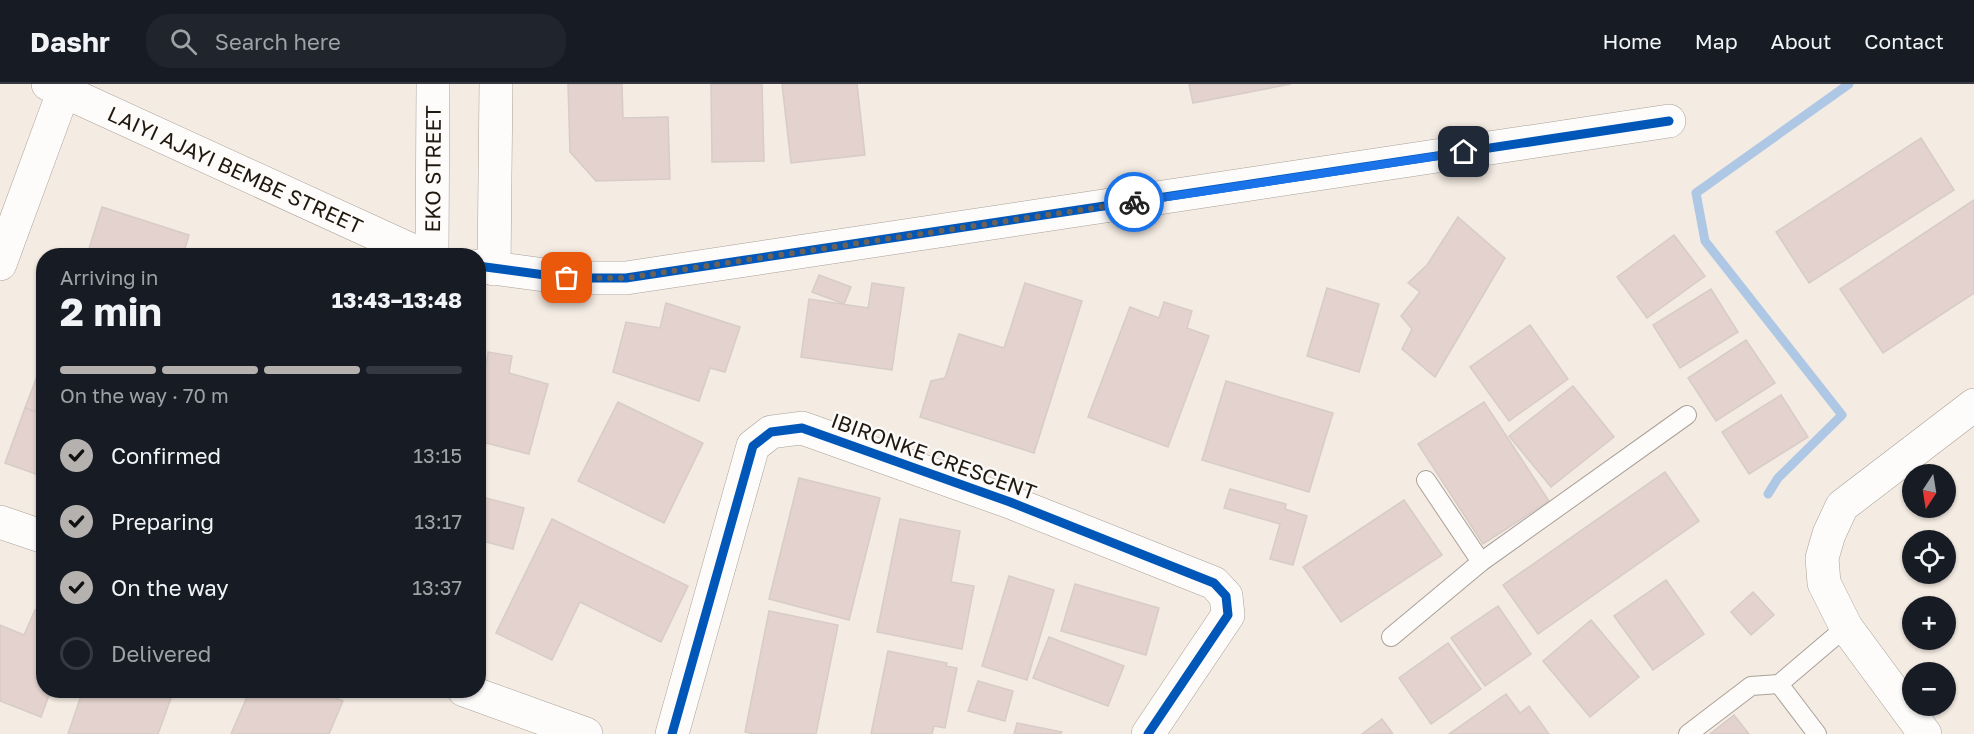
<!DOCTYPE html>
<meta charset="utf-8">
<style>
:root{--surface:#171b24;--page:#20242c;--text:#f1f3f6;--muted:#9ea1a6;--line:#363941;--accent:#b4b1af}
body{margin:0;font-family:"Golos Text",sans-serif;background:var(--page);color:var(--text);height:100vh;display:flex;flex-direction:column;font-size:22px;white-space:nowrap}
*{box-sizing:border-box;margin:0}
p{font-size:20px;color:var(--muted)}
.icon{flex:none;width:33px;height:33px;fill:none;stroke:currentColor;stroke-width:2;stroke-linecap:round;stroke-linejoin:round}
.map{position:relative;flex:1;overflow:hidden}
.panel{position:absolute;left:36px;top:164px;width:450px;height:450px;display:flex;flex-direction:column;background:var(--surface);border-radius:24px;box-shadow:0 2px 4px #0004}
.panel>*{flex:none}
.needle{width:39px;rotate:192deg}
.tools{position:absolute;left:1902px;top:380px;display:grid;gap:12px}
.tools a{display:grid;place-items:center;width:54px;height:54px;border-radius:50%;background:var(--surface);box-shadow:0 2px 4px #0004;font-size:30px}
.pin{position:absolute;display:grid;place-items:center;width:51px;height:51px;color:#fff;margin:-26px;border-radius:12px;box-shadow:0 3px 9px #0006}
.courier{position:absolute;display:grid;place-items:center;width:60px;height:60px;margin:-30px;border:4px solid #1a73e8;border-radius:50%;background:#fff;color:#222;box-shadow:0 2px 8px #0007}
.overview em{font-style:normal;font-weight:700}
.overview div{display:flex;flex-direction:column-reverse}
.overview{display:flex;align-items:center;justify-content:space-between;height:102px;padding:0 24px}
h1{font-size:39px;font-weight:700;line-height:45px}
.bar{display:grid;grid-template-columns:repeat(4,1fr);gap:9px 6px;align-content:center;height:72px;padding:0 24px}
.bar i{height:8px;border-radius:4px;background:var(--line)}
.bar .selected{background:var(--accent)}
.bar p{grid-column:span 4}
ol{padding:0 24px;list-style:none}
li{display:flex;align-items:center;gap:18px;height:66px}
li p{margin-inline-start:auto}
li .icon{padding:6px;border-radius:50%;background:var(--accent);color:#111;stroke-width:4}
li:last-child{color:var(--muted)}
li i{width:33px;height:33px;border:3px solid var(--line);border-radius:50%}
header{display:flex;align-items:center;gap:36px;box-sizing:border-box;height:84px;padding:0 30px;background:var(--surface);border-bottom:2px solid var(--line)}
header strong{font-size:28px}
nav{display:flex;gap:33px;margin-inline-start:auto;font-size:21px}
.search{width:420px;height:54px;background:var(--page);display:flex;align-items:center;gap:15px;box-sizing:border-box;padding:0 21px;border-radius:24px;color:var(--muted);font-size:22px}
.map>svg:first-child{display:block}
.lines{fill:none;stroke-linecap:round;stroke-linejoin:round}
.stream{stroke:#adc7e4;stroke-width:9}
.building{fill:#e3d2cd;stroke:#d7ccc7;stroke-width:1.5}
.lane-casing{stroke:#a9a098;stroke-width:20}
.street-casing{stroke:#a9a098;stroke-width:34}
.lane{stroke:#fdfcfb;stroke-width:18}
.street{stroke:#fdfcfb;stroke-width:33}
.cycleway-casing{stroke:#fbfbfb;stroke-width:13}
.cycleway{stroke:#0057b8;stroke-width:9}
.done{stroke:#6a6158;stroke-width:6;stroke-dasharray:0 10.8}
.route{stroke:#1a73e8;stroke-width:8}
.labels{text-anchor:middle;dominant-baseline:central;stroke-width:4.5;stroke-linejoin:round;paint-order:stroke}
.street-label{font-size:21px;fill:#20170d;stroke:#fbfbfb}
</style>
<header>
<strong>Dashr</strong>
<div class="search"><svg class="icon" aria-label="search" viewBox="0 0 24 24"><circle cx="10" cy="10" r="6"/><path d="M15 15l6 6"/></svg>Search here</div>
<nav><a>Home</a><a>Map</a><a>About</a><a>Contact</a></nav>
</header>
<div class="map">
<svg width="1974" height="650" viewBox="0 0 1974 650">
<rect width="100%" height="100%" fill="#f4ebe2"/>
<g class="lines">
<polyline class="stream" points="1768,410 1778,394 1842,331 1705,157 1696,109 1849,0"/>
</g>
<g class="building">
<polygon points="568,0 622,0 623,34 668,33 670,95 596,97 570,68"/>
<polygon points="711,0 762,0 764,77 712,78"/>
<polygon points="782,0 857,0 865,71 791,79"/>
<polygon points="1189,0 1291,0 1193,19"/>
<polygon points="1921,54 1954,106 1809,199 1776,148"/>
<polygon points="1974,116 1974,209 1883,269 1840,205"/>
<polygon points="102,123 189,151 183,171 87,171"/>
<polygon points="1458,133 1505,174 1435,293 1402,265 1412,245 1401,232 1420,208 1408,199 1427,181"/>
<polygon points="1674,151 1705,192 1647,234 1617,193"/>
<polygon points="819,191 851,203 844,220 812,208"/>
<polygon points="872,199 904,204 892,286 801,273 809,215 868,224"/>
<polygon points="1025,199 1082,217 1034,369 920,333 931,297 945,294 959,250 1004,264"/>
<polygon points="1327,204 1379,220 1359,288 1307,272"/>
<polygon points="1711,205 1738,248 1680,284 1653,241"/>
<polygon points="1164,218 1192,227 1187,244 1209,252 1168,363 1088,333 1130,223 1159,234"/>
<polygon points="666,219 740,243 725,288 710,284 699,317 613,288 626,238 660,244"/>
<polygon points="1530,241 1568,295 1509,337 1470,283"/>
<polygon points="1746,256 1775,299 1716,337 1688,294"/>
<polygon points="488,268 512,272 509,289 548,300 529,370 478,357 478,281 486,283"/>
<polygon points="44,274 44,330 25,324"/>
<polygon points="1226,297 1333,329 1309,408 1202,376"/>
<polygon points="1573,302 1614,353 1551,403 1509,352"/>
<polygon points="1781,311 1808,353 1749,390 1722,348"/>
<polygon points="618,318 703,359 664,439 578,397"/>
<polygon points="1484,318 1549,417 1483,460 1418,360"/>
<polygon points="25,324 44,331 44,393 5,379"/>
<polygon points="1665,388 1699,437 1538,550 1503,501"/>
<polygon points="799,394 880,414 849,536 769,515"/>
<polygon points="1230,405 1286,420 1285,425 1307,432 1293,481 1270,475 1280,440 1224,424"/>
<polygon points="478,412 524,424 513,465 478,456"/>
<polygon points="1404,416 1442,471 1341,538 1303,483"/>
<polygon points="552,435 688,502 661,558 580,518 552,576 496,549"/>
<polygon points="900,435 960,447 951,498 974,502 962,565 877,548"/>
<polygon points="1009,492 1054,506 1027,596 982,582"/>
<polygon points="1666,496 1704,550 1653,586 1614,532"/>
<polygon points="1075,500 1159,524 1146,571 1061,547"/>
<polygon points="1753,508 1774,531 1751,551 1731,528"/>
<polygon points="1498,522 1531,570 1485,602 1451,554"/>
<polygon points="35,526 44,530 44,606 51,606 41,633 0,617 0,541 24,551"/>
<polygon points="769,527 838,541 816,650 754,650 745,648"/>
<polygon points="1591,536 1639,593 1590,633 1543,577"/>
<polygon points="1049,553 1124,582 1108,622 1033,594"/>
<polygon points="1448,559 1481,605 1431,640 1399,594"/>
<polygon points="888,567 947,579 946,582 957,584 945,644 934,642 932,650 871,650"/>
<polygon points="978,597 1013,607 1005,637 968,627"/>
<polygon points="83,606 174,606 158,650 68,650"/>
<polygon points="250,606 317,606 343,617 329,650 231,650"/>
<polygon points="1506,610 1520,629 1529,622 1549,650 1449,650"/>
<polygon points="1734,631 1749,650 1710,650"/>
<polygon points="1382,635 1393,650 1362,650"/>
<polygon points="1017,639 1062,648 1061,650 1014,650"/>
</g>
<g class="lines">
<defs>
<g id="lane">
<polyline points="1426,396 1481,478"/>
<polyline points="1391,553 1481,478 1687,331"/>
<polyline points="1779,600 1817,650"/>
<polyline points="1688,650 1751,602 1779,600 1846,543"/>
</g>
<g id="street">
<path id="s1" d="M48,0L422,171"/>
<path id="s2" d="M432,171L433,0"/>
<polyline points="0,180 64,6"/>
<polyline points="478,182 567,194 626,194 1669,37"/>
<polyline points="494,185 496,0"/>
<polyline points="0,438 44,453"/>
<polyline points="464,606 586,650"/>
<polyline points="672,650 753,362 771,348 802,344 1010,418 1214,499 1226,512 1228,531 1148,650"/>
<polyline points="1925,650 1846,543 1824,499 1822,474 1829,450 1842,422 1974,321"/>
</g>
</defs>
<use href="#lane" class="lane-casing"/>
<use href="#street" class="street-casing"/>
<use href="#lane" class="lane"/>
<use href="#street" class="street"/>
<defs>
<g id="cycleway">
<polyline points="478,182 567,194 626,194 1669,37"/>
<polyline points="672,650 753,362 771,348 802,344 1010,418 1214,499 1226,512 1228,531 1148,650"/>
</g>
</defs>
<use href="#cycleway" class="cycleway-casing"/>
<use href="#cycleway" class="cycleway"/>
</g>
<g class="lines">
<polyline class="done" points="567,194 626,194 1134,118"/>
<polyline class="route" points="1134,118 1464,68"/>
</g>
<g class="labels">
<g class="street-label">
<text stroke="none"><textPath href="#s1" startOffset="206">LAIYI AJAYI BEMBE STREET</textPath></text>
<text stroke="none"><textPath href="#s2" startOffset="86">EKO STREET</textPath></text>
<text transform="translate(934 372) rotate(20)">IBIRONKE CRESCENT</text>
</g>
</g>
</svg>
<div class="tools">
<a><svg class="needle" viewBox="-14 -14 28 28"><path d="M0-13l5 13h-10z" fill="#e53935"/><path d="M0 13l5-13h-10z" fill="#9ea1a6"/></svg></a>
<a><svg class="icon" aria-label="locate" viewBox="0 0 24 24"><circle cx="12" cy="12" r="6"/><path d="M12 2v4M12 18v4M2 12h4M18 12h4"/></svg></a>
<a>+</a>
<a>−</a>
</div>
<div class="pin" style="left:567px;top:194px;background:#ea580c"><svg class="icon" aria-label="bag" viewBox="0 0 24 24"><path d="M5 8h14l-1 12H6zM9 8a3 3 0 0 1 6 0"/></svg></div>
<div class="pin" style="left:1464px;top:68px;background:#1f2937"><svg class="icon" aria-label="home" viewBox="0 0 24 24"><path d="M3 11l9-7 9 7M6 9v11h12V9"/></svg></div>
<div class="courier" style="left:1134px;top:118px"><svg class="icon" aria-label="bike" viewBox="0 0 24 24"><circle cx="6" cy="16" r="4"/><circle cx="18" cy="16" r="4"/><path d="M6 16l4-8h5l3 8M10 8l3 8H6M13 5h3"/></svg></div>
<section class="panel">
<div class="overview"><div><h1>2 min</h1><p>Arriving in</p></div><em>13:43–13:48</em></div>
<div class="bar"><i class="selected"></i><i class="selected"></i><i class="selected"></i><i></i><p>On the way · 70 m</p></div>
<ol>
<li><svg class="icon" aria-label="check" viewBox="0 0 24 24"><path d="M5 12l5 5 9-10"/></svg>Confirmed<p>13:15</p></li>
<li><svg class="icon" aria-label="check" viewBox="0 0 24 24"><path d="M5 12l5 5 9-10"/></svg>Preparing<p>13:17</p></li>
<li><svg class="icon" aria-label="check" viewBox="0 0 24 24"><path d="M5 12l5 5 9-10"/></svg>On the way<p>13:37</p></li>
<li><i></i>Delivered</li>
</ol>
</section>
</div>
